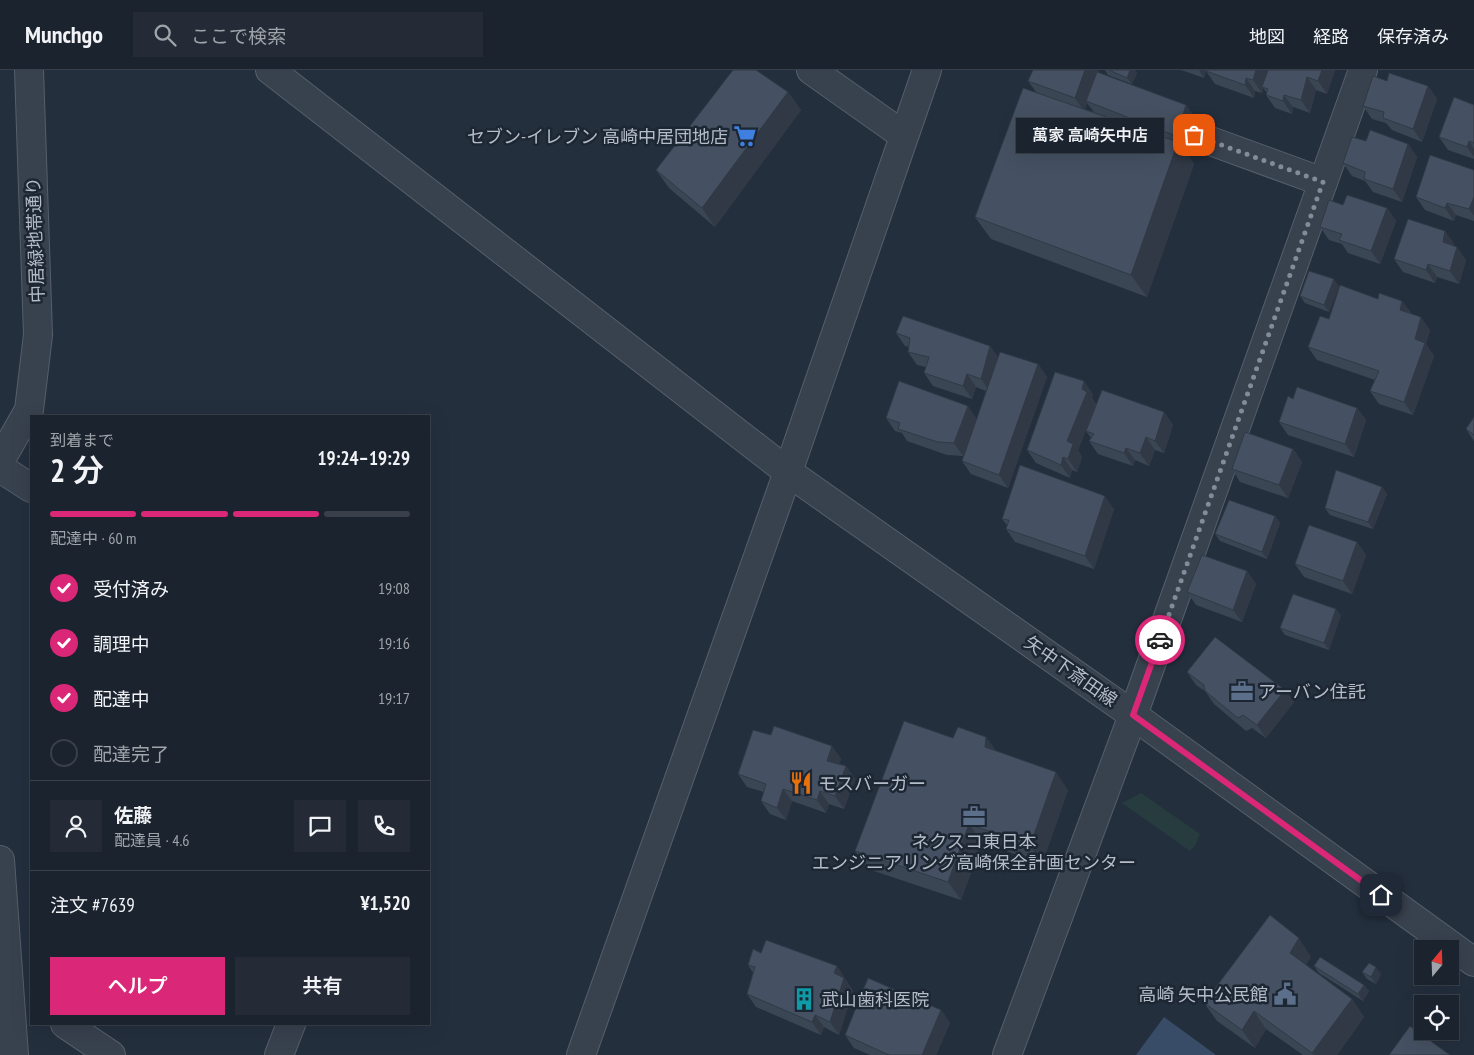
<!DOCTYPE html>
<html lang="ja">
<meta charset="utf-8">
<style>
:root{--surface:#1b232e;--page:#242b36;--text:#f1f3f6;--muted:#a0a4aa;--line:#39404a;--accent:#db2777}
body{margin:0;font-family:"PT Sans Narrow","Noto Sans JP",sans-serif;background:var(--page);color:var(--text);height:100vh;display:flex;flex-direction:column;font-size:19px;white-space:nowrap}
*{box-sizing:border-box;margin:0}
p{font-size:16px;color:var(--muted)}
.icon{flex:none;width:28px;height:28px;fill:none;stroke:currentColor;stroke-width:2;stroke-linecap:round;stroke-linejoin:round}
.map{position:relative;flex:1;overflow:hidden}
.panel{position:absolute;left:30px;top:345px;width:400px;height:610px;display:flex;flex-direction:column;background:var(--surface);border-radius:0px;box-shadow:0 5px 20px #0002,0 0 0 1px var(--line)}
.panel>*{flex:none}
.needle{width:32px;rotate:19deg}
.fabs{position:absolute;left:1414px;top:870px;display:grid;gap:10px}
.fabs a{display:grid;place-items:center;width:45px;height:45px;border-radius:0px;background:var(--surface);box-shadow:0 5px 20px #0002,0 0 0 1px var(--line);font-size:25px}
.pin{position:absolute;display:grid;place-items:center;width:42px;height:42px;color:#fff;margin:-21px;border-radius:10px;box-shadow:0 2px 8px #0006}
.courier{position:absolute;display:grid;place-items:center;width:50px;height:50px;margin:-25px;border:4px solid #db2777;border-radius:50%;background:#fff;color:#222;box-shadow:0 1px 6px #0007}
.bubble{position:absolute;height:35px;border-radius:0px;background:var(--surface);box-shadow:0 5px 20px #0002,0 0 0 1px var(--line);font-size:16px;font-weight:600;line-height:35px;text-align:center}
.overview em{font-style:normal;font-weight:600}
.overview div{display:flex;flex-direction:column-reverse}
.overview{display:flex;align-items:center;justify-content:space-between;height:85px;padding:0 20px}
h1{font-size:32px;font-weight:600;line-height:38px}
.bar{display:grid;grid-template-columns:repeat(4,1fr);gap:8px 5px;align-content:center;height:60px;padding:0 20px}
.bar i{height:6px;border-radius:4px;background:var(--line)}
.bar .current{background:var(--accent)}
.bar p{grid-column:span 4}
.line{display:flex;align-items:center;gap:12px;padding:0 20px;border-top:1px solid var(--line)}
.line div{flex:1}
.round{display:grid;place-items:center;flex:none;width:52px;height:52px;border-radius:0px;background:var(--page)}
ol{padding:0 20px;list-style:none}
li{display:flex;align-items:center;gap:15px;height:55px}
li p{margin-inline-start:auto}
li .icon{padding:5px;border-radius:50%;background:var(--accent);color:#fff;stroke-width:4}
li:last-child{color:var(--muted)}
li i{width:28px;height:28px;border:2px solid var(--line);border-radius:50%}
.action{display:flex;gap:10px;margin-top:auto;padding:10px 20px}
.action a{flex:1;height:58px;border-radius:0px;background:var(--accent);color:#fff;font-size:20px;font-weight:600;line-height:58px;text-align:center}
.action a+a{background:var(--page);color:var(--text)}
header{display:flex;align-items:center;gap:30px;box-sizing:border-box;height:70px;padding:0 25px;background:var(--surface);border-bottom:1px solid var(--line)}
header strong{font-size:24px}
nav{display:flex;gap:28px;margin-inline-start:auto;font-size:18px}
.search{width:350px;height:45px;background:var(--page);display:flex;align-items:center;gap:12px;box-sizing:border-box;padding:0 18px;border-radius:0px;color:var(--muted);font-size:19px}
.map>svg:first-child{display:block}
.green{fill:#263c3f}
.water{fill:#394c67}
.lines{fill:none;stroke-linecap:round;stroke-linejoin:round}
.minor-casing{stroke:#565f6c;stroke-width:30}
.minor{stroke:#38414e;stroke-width:28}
.wall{fill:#3b4654;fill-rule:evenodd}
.shaded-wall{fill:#303945}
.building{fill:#455162;stroke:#303945}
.done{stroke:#828b98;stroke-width:5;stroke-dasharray:0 9}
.route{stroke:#db2777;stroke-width:6}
.labels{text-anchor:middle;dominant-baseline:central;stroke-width:5;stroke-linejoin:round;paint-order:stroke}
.poi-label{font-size:18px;fill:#b4bcc9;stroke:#1d2633;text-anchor:start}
.street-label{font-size:18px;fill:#b4bcc9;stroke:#1d2633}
</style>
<header>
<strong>Munchgo</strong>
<div class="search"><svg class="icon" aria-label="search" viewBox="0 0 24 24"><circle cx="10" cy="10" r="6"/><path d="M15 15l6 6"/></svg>ここで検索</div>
<nav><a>地図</a><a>経路</a><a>保存済み</a></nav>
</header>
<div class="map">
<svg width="1474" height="985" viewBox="0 0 1474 985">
<rect width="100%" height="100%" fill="#242f3e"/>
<polygon class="green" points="1141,723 1200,764 1195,776 1190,781 1122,733"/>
<polygon class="water" points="1164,947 1216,985 1136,985"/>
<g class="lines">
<defs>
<g id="minor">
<polyline points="270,0 788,402 1133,645 1474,892"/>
<polyline points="811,0 903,65"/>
<polyline points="1194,65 1323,112"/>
<polyline points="0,391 29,340 38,265 29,0"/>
<polyline points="0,398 31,418"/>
<polyline points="0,790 14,985"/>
<polyline points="65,954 111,985"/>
<polyline points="279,985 291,954"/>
<polyline points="581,985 788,402 927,0"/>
<polyline points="1007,985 1133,645 1363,0"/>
</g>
</defs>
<use href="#minor" class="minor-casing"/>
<use href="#minor" class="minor"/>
</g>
<g class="wall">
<path d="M1033,0H1099L1098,2L1186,35L1195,48L1185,79L1183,78L1194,94L1147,227L991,169L975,147L1036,22L1028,11ZM1087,33L1094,42L1085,39Z"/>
<polygon points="1105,0 1135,0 1137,3 1132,14 1108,5"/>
<polygon points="1181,0 1335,0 1327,24 1316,20 1310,43 1293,37 1292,44 1275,38 1266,25 1267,23 1263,18 1262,23 1255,21 1254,28 1215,14 1206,1 1204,8"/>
<polygon points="1387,11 1428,16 1437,29 1422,72 1392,60 1386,53 1372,49 1363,36"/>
<polygon points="788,22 801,40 715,157 669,118 656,100"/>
<polygon points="1474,35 1474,89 1448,80 1439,67"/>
<polygon points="1366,71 1408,74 1417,87 1402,132 1373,122 1365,111 1352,106 1343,93"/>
<polygon points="1474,100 1474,151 1456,145 1454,151 1425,140 1416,127"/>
<polygon points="1343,135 1387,138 1396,151 1380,194 1348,183 1342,174 1329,170 1320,157"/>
<polygon points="1445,161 1454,174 1454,176 1466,190 1459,214 1437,207 1435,213 1403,202 1394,189"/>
<polygon points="1339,216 1329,242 1305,233 1300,226"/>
<polygon points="1378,229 1402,231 1411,243 1430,260 1426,274 1434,286 1413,345 1379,334 1370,321 1375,310 1317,290 1308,277 1329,249"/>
<polygon points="896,263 990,276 998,287 1038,294 1047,307 1008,418 971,404 962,391 972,361 963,386 947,385 907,371 902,363 895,361 886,348 977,349 986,321 976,317 972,329 933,316 924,303 926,297 917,295 908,282 909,277 905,276"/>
<polygon points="1093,324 1092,328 1096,334 1164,342 1173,355 1164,383 1155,380 1149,396 1135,390 1133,396 1098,384 1089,371 1091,368 1086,361 1092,345 1078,380 1082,387 1077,402 1072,400 1070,408 1036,393 1027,380"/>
<polygon points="1293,329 1357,338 1366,350 1354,387 1288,365 1279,352"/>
<polygon points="1474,347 1474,371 1466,359"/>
<polygon points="1293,379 1302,392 1288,428 1240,412 1232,399"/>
<polygon points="1382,417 1387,424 1373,459 1330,445 1325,438"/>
<polygon points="1114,439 1094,499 1015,472 1006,459 1007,455 1002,449"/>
<polygon points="1275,446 1280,453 1267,489 1220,471 1215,464"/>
<polygon points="1357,472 1366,485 1352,524 1304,507 1295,494"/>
<polygon points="1247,501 1256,514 1242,552 1196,535 1187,522"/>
<polygon points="1341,545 1329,580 1285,565 1280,558"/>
<polygon points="1187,602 1285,620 1294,632 1266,668 1252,658 1246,661 1214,634 1205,621 1196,615"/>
<polygon points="771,665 832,676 841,689 839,694 846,696 855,709 844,739 829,734 826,743 792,731 786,750 770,744 761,731 764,722 747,717 738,704"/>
<polygon points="986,667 996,681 1068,720 1042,794 982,772 961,830 868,799 855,781"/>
<polygon points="761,883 837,896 853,921 839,965 824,957 821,965 756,937 747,924 753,903 748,895"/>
<polygon points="1311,887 1306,895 1352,929 1364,947 1337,985 1303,985 1266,959 1255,978 1217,951 1204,933"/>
<polygon points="1314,896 1364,915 1369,921 1363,931 1319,903"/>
<polygon points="1362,902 1381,904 1376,914 1367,909"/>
<polygon points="941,940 950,953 936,985 870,985 854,978 845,965"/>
</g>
<g class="shaded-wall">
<polygon points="1085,0 1099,0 1088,32 1086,31 1087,33 1084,41 1075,28"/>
<polygon points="1130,0 1135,0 1137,3 1132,14 1127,8"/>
<polygon points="1199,0 1207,0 1204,8"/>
<polygon points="1256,0 1269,0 1262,17 1263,18 1262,23 1253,10"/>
<polygon points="1322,0 1335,0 1327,24 1318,11"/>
<polygon points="1307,7 1316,20 1310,43 1301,30"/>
<polygon points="1246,8 1255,21 1254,28 1245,15"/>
<polygon points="1428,16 1437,29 1422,72 1413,59"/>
<polygon points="788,22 801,40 715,157 702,138"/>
<polygon points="1284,25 1293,37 1292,44 1283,31"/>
<polygon points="1186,35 1195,48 1185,79 1176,66"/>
<polygon points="1469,71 1474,79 1474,87 1467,77"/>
<polygon points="1178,72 1194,94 1147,227 1131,205"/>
<polygon points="1408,74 1417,87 1402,132 1393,119"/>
<polygon points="1474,127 1474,146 1469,139"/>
<polygon points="1447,133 1456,145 1454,151 1445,138"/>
<polygon points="1387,138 1396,151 1380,194 1371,181"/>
<polygon points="1445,161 1454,174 1452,185 1443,172"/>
<polygon points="1457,177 1466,190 1459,214 1450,201"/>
<polygon points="1428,194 1437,207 1435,213 1426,200"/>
<polygon points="1334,209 1339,216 1329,242 1324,235"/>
<polygon points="1402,231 1411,244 1400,240"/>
<polygon points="1421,247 1430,260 1426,274 1434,286 1413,345 1404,332 1415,269"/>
<polygon points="990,276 999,289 990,322 981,309"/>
<polygon points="1038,294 1047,307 1008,418 999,405"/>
<polygon points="967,304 976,317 972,329 963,316"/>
<polygon points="1084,311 1093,324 1092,328 1096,335 1078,380 1082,387 1077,402 1068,389 1067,371"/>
<polygon points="968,336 977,349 963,386 954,373"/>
<polygon points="1357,338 1366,350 1354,387 1345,374"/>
<polygon points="1164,342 1173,355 1164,383 1155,371"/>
<polygon points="1146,367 1155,380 1149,396 1140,383"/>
<polygon points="1126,378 1135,390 1133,396 1124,383"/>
<polygon points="1293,379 1302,392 1288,428 1279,415"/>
<polygon points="1063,387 1072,400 1070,408 1061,395"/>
<polygon points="1382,417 1387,424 1373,459 1368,452"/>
<polygon points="1105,426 1114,439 1094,499 1085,486"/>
<polygon points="1275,446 1280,453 1267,489 1262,482"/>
<polygon points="1357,472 1366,485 1352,524 1343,511"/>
<polygon points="1247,501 1256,514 1242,552 1233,540"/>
<polygon points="1336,539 1341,545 1329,580 1324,573"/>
<polygon points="1285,620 1294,632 1266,668 1257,655"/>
<polygon points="986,667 999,685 985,677"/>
<polygon points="832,676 841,689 836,703 827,691"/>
<polygon points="846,696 855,709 844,739 835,726"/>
<polygon points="1056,702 1068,720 1042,794 1030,776"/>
<polygon points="783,719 792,731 786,750 777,738"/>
<polygon points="820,721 829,734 826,743 817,730"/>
<polygon points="969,754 982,772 961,830 948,812"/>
<polygon points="1299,868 1311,887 1302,901 1290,883"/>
<polygon points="837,896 853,921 839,965 830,952 834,903"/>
<polygon points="1376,897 1381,904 1376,914 1371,907"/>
<polygon points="1364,915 1369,921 1363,931 1358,924"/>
<polygon points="1352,929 1364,947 1337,985 1314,985 1312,983"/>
<polygon points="941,940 950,953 936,985 922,985"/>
<polygon points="1254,941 1266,959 1255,978 1242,960"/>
<polygon points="815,945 824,957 821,965 812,952"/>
</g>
<g class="building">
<polygon points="733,0 756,0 788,22 702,138 656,100"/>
<polygon points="1033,0 1085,0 1075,28 1028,11"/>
<polygon points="1109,0 1130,0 1127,8"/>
<polygon points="1206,0 1256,0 1253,10 1246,8 1245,15 1206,1"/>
<polygon points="1268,0 1322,0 1318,11 1307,7 1301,30 1284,25 1283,31 1266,25 1268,19 1262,17"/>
<polygon points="1097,2 1186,35 1176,66 1086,31"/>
<polygon points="1389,3 1428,16 1413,59 1383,48 1384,42 1363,36 1373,6 1387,11"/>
<polygon points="1023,18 1178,72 1131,205 975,147"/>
<polygon points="1454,27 1474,35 1474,73 1469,71 1467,77 1439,67"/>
<polygon points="1370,60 1408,74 1393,119 1364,109 1365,102 1343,93 1352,67 1366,71"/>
<polygon points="1430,85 1474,100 1474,127 1469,139 1447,133 1445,138 1416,127"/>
<polygon points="1347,125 1387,138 1371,181 1339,170 1342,164 1320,157 1329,130 1343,135"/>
<polygon points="1408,149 1445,161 1443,172 1457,177 1450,201 1428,194 1426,200 1394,189"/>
<polygon points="1309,201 1334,209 1324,235 1300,226"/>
<polygon points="1340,215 1378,229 1379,223 1402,231 1400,240 1421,247 1415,269 1425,273 1404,332 1370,321 1379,301 1308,277 1320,246 1329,249"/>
<polygon points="903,246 990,276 981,309 967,304 963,316 924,303 929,287 908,282 910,268 896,263"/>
<polygon points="1000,282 1038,294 999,405 962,391"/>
<polygon points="1055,302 1084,311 1082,319 1087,322 1067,371 1073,374 1068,389 1063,387 1061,395 1027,380"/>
<polygon points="899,311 968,336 954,373 938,372 898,359 900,353 886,348"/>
<polygon points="1297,317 1357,338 1345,374 1279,352 1288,326 1293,329"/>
<polygon points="1102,320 1164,342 1155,371 1146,367 1140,383 1126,378 1124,383 1089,371 1094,364 1086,361"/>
<polygon points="1474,347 1474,365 1466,359"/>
<polygon points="1245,362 1293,379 1279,415 1232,399"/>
<polygon points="1020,395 1105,426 1085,486 1006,459 1009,450 1002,449"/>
<polygon points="1336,400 1382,417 1368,452 1325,438"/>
<polygon points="1229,430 1275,446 1262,482 1215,464"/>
<polygon points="1309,455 1357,472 1343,511 1295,494"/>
<polygon points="1202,485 1247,501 1233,540 1187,522"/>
<polygon points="1293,524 1336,539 1324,573 1280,558"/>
<polygon points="1215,567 1285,620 1257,655 1243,645 1238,648 1205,621 1204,615 1187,602"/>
<polygon points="904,651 953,668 958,657 986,667 985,677 1056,702 1030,776 969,754 948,812 855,781"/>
<polygon points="774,656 832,676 827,691 846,696 835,726 820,721 817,730 783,719 777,738 761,731 766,714 738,704 753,660 771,665"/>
<polygon points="1270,845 1299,868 1290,883 1352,929 1312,983 1254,941 1242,960 1204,933"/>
<polygon points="766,870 837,896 834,903 844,908 830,952 815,945 812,952 747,924 755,897 748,895 753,879 761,883"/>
<polygon points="1320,887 1364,915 1358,924 1314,896"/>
<polygon points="1369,893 1376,897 1371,907 1362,902"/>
<polygon points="868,908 941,940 922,985 889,985 845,965"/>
<polygon points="1410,956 1450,985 1389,985"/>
</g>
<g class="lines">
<polyline class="done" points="1160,570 1323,112 1194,65"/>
<polyline class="route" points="1160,570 1133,645 1381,825"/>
</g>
<defs>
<symbol id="supermarket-bare" viewBox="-9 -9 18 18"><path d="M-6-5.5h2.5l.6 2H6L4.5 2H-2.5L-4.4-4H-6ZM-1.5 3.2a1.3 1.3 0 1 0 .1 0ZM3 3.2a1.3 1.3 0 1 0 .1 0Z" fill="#3f7fe0" stroke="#1d2633" stroke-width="2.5" paint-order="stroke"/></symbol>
<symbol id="office-bare" viewBox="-9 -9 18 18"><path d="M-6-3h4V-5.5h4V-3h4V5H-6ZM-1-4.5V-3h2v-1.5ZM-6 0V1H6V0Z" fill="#5c6f8a" stroke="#1d2633" stroke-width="2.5" paint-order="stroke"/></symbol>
<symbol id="restaurant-bare" viewBox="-9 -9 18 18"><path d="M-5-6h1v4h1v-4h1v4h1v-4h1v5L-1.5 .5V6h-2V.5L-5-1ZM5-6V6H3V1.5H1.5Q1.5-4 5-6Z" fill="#e8710a" stroke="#1d2633" stroke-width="2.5" paint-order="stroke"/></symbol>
<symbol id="civic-bare" viewBox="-9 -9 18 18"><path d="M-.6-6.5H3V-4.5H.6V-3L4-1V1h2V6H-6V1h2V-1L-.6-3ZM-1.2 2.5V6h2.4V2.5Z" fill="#5c6f8a" stroke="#1d2633" stroke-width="2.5" paint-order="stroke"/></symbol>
<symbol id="building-bare" viewBox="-9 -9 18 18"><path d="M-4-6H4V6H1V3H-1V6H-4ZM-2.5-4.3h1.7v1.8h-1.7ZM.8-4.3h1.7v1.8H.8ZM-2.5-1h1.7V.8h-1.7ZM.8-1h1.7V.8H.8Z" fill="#0f9aa8" stroke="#1d2633" stroke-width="2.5" paint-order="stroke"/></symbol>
</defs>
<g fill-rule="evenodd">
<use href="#supermarket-bare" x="729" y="50" width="32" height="32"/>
<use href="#office-bare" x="1226" y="605" width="32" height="32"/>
<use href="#restaurant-bare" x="785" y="697" width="32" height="32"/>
<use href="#office-bare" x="958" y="730" width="32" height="32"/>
<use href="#civic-bare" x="1269" y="908" width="32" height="32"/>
<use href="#building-bare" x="788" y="913" width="32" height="32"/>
</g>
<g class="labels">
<g class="poi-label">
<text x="728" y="66" text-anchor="end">セブン-イレブン 高崎中居団地店</text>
<text x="1258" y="621">アーバン住託</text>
<text x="818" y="713">モスバーガー</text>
<text x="974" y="771" text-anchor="middle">ネクスコ東日本<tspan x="974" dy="21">エンジニアリング高崎保全計画センター</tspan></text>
<text x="1268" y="924" text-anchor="end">高崎 矢中公民館</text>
<text x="821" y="929">武山歯科医院</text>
</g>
<g class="street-label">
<text transform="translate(35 170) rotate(-92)">中居緑地帯通り</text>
<text transform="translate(1071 601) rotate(35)">矢中下斎田線</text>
</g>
</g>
</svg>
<div class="fabs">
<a><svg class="needle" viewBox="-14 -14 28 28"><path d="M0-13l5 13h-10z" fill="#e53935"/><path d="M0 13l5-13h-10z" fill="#a0a4aa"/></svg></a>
<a><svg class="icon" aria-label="locate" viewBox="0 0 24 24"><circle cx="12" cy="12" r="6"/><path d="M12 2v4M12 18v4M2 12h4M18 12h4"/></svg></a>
</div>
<div class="pin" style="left:1194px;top:65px;background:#ea580c"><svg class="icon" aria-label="bag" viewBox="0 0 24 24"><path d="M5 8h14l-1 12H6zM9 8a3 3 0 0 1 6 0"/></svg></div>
<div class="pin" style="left:1381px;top:825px;background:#1f2937"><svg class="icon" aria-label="home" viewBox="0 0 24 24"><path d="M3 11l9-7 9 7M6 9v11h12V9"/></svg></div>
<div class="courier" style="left:1160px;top:570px"><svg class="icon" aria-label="car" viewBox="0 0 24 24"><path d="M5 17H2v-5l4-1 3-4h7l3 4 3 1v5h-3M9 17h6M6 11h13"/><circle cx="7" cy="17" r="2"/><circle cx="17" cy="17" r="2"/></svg></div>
<div class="bubble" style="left:1016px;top:48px;width:148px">萬家 高崎矢中店</div>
<section class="panel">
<div class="overview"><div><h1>2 分</h1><p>到着まで</p></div><em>19:24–19:29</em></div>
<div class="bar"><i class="current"></i><i class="current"></i><i class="current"></i><i></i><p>配達中 · 60 m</p></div>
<ol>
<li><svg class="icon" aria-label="check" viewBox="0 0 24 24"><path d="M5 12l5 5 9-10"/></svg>受付済み<p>19:08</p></li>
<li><svg class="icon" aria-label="check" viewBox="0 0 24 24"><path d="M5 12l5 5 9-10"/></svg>調理中<p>19:16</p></li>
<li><svg class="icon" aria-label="check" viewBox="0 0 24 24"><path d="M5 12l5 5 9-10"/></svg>配達中<p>19:17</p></li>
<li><i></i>配達完了</li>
</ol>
<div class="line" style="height:90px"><a class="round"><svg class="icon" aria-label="person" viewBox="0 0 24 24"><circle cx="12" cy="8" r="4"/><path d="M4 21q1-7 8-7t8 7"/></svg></a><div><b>佐藤</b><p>配達員 · 4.6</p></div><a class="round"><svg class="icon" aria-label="chat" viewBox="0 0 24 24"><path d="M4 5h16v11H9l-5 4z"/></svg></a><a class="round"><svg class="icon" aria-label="phone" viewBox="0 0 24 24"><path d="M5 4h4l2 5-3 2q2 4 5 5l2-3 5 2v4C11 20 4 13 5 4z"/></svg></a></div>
<div class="line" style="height:65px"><div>注文 #7639</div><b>¥1,520</b></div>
<div class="action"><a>ヘルプ</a><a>共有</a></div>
</section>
</div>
